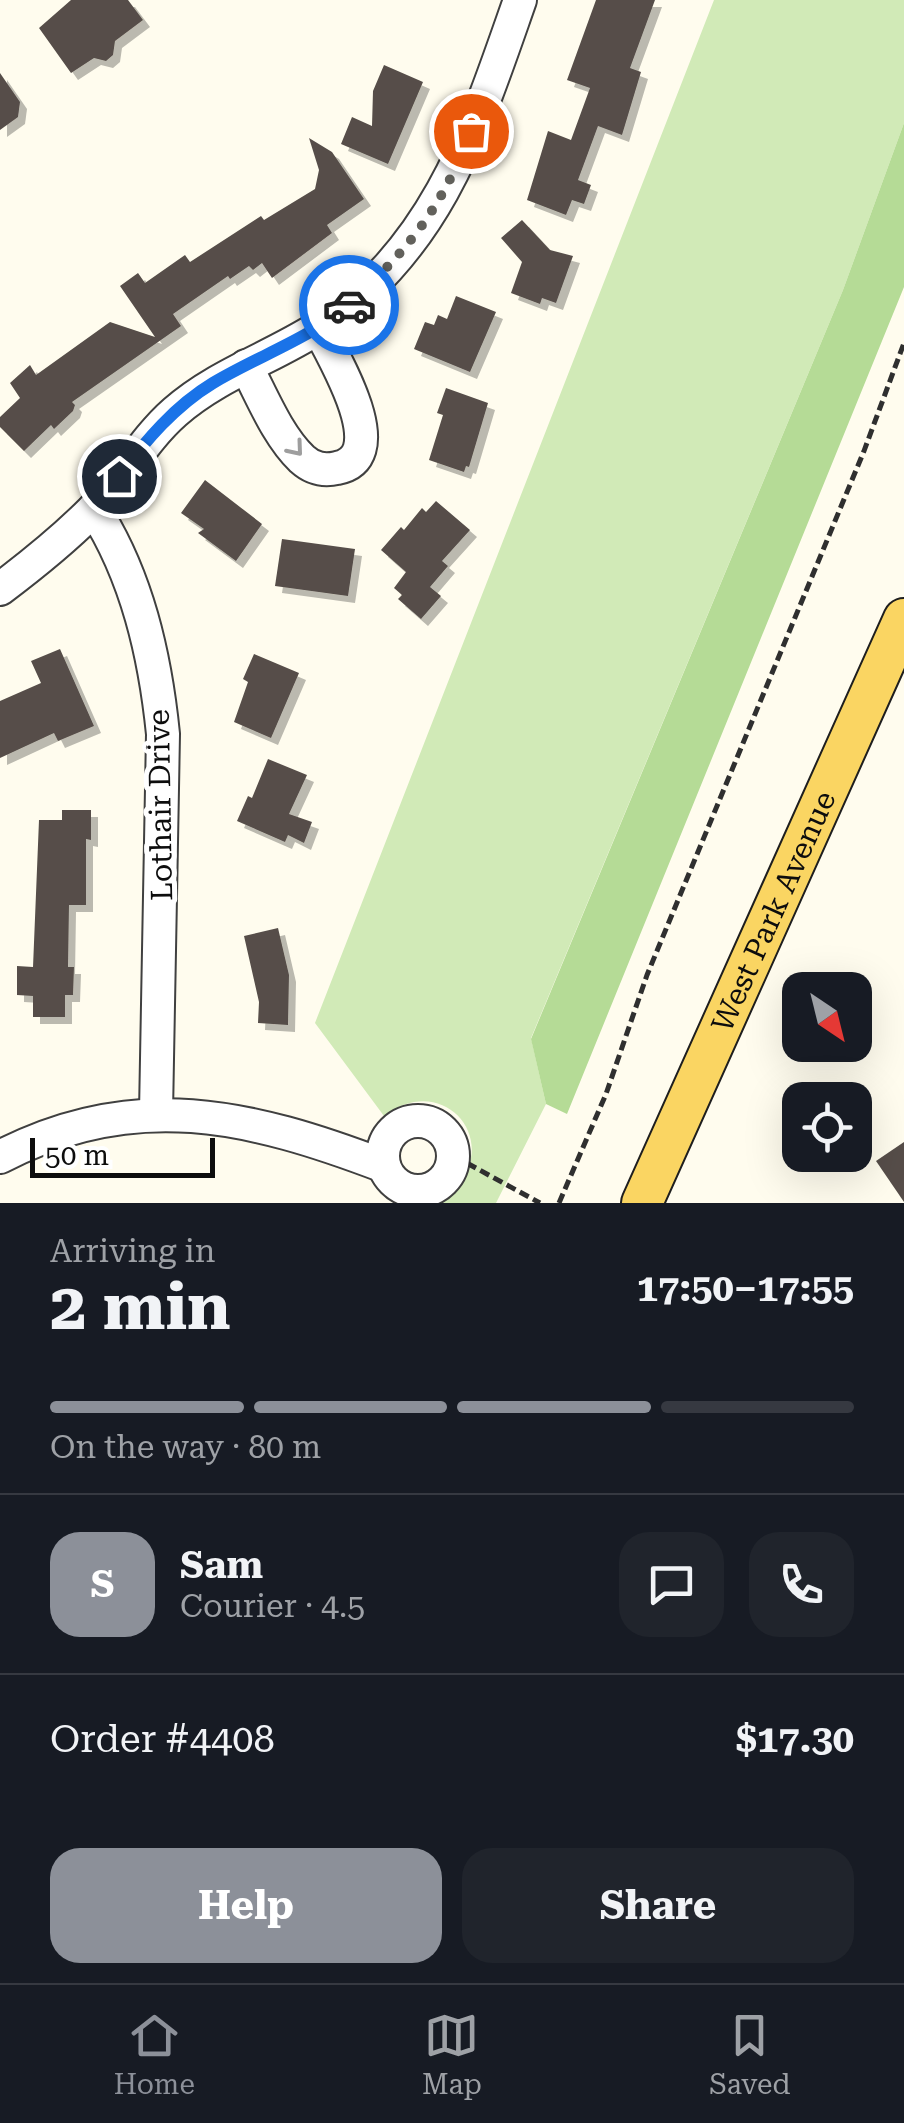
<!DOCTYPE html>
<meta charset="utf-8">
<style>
:root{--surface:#171b24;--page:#20242c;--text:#f1f3f6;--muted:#9ea1a6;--line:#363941;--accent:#8c9099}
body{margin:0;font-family:"Roboto Serif",serif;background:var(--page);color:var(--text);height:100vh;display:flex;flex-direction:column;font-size:38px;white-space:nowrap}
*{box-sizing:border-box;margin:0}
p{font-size:32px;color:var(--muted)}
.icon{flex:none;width:55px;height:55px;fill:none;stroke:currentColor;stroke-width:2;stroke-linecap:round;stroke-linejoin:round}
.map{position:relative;height:1203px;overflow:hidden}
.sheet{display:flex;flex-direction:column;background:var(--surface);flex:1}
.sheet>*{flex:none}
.needle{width:65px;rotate:145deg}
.fabs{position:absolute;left:782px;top:972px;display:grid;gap:20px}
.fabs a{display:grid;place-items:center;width:90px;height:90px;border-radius:20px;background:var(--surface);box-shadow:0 10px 40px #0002;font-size:50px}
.scale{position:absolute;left:30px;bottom:25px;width:185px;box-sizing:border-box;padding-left:10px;border:5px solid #0d0d0d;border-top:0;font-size:28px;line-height:35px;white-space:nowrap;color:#0d0d0d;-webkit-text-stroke:8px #fff;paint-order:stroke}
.pin{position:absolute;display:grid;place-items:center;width:85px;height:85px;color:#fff;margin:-42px;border:5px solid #fff;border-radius:50%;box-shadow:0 2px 10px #0007}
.courier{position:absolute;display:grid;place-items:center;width:100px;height:100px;margin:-50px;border:8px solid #1a73e8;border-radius:50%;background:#fff;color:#222;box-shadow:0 2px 12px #0007}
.overview em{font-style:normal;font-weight:700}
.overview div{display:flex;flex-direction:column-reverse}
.overview{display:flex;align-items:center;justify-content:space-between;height:170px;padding:0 50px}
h1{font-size:65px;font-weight:700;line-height:75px}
.bar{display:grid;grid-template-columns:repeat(4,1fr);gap:15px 10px;align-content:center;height:120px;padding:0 50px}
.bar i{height:12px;border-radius:8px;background:var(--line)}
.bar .active{background:var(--accent)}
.bar p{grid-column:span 4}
.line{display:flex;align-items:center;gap:25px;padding:0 50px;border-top:2px solid var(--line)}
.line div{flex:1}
.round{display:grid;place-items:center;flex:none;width:105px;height:105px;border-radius:30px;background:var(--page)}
.action{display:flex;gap:20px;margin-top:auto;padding:20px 50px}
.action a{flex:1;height:115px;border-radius:30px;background:var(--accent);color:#fff;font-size:40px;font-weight:700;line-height:115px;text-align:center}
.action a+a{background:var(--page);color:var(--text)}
.tab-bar{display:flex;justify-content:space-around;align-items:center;height:140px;border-top:2px solid var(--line);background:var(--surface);font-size:28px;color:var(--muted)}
.tab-bar a{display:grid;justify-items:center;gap:5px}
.tab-bar .active{color:var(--accent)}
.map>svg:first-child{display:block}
.green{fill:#d1eab7}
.forest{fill:#b5db96}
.building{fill:#564e49;filter:url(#shadow)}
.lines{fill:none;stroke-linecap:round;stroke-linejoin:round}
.minor-casing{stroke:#404040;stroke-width:36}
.major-casing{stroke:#1e1e1e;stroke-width:44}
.path{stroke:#2f2f2f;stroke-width:5;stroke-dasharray:10 5;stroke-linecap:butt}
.minor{stroke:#fff;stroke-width:32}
.major{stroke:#fad562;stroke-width:40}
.oneway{stroke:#9e9e9e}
.done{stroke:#62615c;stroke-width:10;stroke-dasharray:0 18}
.route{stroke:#1a73e8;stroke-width:12}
.labels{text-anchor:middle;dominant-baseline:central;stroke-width:10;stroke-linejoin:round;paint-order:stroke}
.street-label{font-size:30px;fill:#0d0d0d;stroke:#fff}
</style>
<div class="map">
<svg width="904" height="1203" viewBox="0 0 904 1203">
<defs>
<filter id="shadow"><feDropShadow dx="7" dy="7" stdDeviation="0" flood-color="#0004"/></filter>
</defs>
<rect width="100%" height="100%" fill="#fffcee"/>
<path class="green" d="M714,0H904V123L843,290L531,1038L546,1104L496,1203H432C441,1198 452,1193 458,1185C499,1136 441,1072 384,1116L315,1023Z"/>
<polygon class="forest" points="904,123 904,287 567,1114 546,1104 531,1039 843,290"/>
<g class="building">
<polygon points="71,0 128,0 143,20 115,41 113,55 106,61 94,58 71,73 39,28"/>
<polygon points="596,0 655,0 630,68 641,72 622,135 598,126 578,180 591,185 584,204 572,200 566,215 527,200 548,131 571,140 590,88 567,80"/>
<polygon points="384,65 423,82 388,164 341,144 352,117 372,126 373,91"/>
<polygon points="0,73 20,102 18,117 0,130"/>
<polygon points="309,138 332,152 364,199 327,225 332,233 272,278 262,263 253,270 249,266 230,279 228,276 173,314 181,326 72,402 75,405 73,411 54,429 51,425 24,451 0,427 0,417 20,398 10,383 30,365 36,375 110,322 155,337 120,286 138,273 145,283 185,255 190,262 261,216 264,220 315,189 319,170"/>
<polygon points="522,220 550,250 573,256 556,303 542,298 540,304 511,293 522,262 501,238"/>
<polygon points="456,296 496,312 470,372 414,349 425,322 434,325 438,315 447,319"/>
<polygon points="446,388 488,403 469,467 466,466 464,472 429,460 443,415 437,413"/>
<polygon points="205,480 262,524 236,561 198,533 204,529 181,513"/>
<polygon points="436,501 470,530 442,561 448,566 430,587 441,596 421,619 398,599 402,595 394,588 406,572 381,550 401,527 404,530 422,508 426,512"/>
<polygon points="282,539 355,549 348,596 275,586"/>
<polygon points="60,649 94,726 58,741 54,733 0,758 0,701 41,683 31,661"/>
<polygon points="254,654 299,673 271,738 234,722 248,682 243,679"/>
<polygon points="268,759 307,775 289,814 312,822 304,843 288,835 285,842 237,821 248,796 252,798"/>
<polygon points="62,810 91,810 91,840 86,839 86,905 69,905 68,967 74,967 73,995 65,995 65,1017 33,1017 33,996 17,995 17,966 33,967 39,820 62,820"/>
<polygon points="278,928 289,975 288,1025 258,1023 259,1002 244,936"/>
<polygon points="904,1142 904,1202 876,1161"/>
</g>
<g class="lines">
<defs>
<g id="minor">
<path d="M246,366C262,396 277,435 302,459C313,469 324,471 337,468C395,457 332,355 318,327"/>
<path d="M94,509C137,576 155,655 163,734L156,1113"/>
<path d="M0,589C32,565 64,539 92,511C123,480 142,441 175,412C217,375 271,358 318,328C438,249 475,128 520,0"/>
<circle cx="418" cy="1156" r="35"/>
<path d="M0,1157C134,1087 250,1115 384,1166"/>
</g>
<g id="major">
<path id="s1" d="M642,1203L904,619"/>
</g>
</defs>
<use href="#minor" class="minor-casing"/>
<use href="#major" class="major-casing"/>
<g class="path">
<polyline points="454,1156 540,1203"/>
<polyline points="559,1203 606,1094 647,975 864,451 904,343"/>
</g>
<use href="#minor" class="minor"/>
<use href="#major" class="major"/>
</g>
<defs><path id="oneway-chevron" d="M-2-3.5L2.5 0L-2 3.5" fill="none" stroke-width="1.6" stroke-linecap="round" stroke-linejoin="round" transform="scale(2.5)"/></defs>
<use class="oneway" href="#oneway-chevron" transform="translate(296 449) rotate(50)"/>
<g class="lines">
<path class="done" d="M349,305C409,248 441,210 471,131"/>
<path class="route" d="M119,476C146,440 175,406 213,383C258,356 309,339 349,305"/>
</g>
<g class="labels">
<g class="street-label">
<text transform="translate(160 805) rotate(-91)">Lothair Drive</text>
<text stroke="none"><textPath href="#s1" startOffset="320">West Park Avenue</textPath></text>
</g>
</g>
</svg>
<div class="fabs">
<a><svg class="needle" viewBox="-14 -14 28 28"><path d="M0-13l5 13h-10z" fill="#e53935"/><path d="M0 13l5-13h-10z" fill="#9ea1a6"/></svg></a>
<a><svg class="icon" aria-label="locate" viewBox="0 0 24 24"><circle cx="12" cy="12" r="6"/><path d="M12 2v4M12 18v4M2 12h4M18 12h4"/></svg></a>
</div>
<div class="scale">50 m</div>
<div class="pin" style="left:471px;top:131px;background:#ea580c"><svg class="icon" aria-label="bag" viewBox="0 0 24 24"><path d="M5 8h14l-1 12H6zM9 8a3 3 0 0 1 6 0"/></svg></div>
<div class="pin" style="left:119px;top:476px;background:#1f2937"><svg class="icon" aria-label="home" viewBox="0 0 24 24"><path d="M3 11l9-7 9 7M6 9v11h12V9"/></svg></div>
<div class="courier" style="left:349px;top:305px"><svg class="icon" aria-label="car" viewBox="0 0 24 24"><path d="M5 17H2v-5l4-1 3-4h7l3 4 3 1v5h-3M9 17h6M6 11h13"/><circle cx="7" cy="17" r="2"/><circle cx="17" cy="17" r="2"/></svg></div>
</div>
<section class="sheet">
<div class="overview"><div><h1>2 min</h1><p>Arriving in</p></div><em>17:50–17:55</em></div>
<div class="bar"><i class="active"></i><i class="active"></i><i class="active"></i><i></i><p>On the way · 80 m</p></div>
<div class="line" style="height:180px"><b class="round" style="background:var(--accent);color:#fff">S</b><div><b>Sam</b><p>Courier · 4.5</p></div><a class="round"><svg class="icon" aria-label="chat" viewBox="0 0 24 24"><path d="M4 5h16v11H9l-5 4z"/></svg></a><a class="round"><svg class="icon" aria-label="phone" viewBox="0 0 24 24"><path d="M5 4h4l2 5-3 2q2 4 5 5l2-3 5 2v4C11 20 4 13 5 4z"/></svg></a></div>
<div class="line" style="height:130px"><div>Order #4408</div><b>$17.30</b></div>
<div class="action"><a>Help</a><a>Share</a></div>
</section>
<nav class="tab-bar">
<a class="active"><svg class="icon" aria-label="home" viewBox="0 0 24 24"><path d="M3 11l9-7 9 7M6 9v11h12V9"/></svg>Home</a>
<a><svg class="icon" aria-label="map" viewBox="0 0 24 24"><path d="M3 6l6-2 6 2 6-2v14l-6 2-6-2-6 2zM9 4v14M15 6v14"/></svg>Map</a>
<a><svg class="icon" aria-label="saved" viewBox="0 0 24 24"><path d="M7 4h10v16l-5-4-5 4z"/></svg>Saved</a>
</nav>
